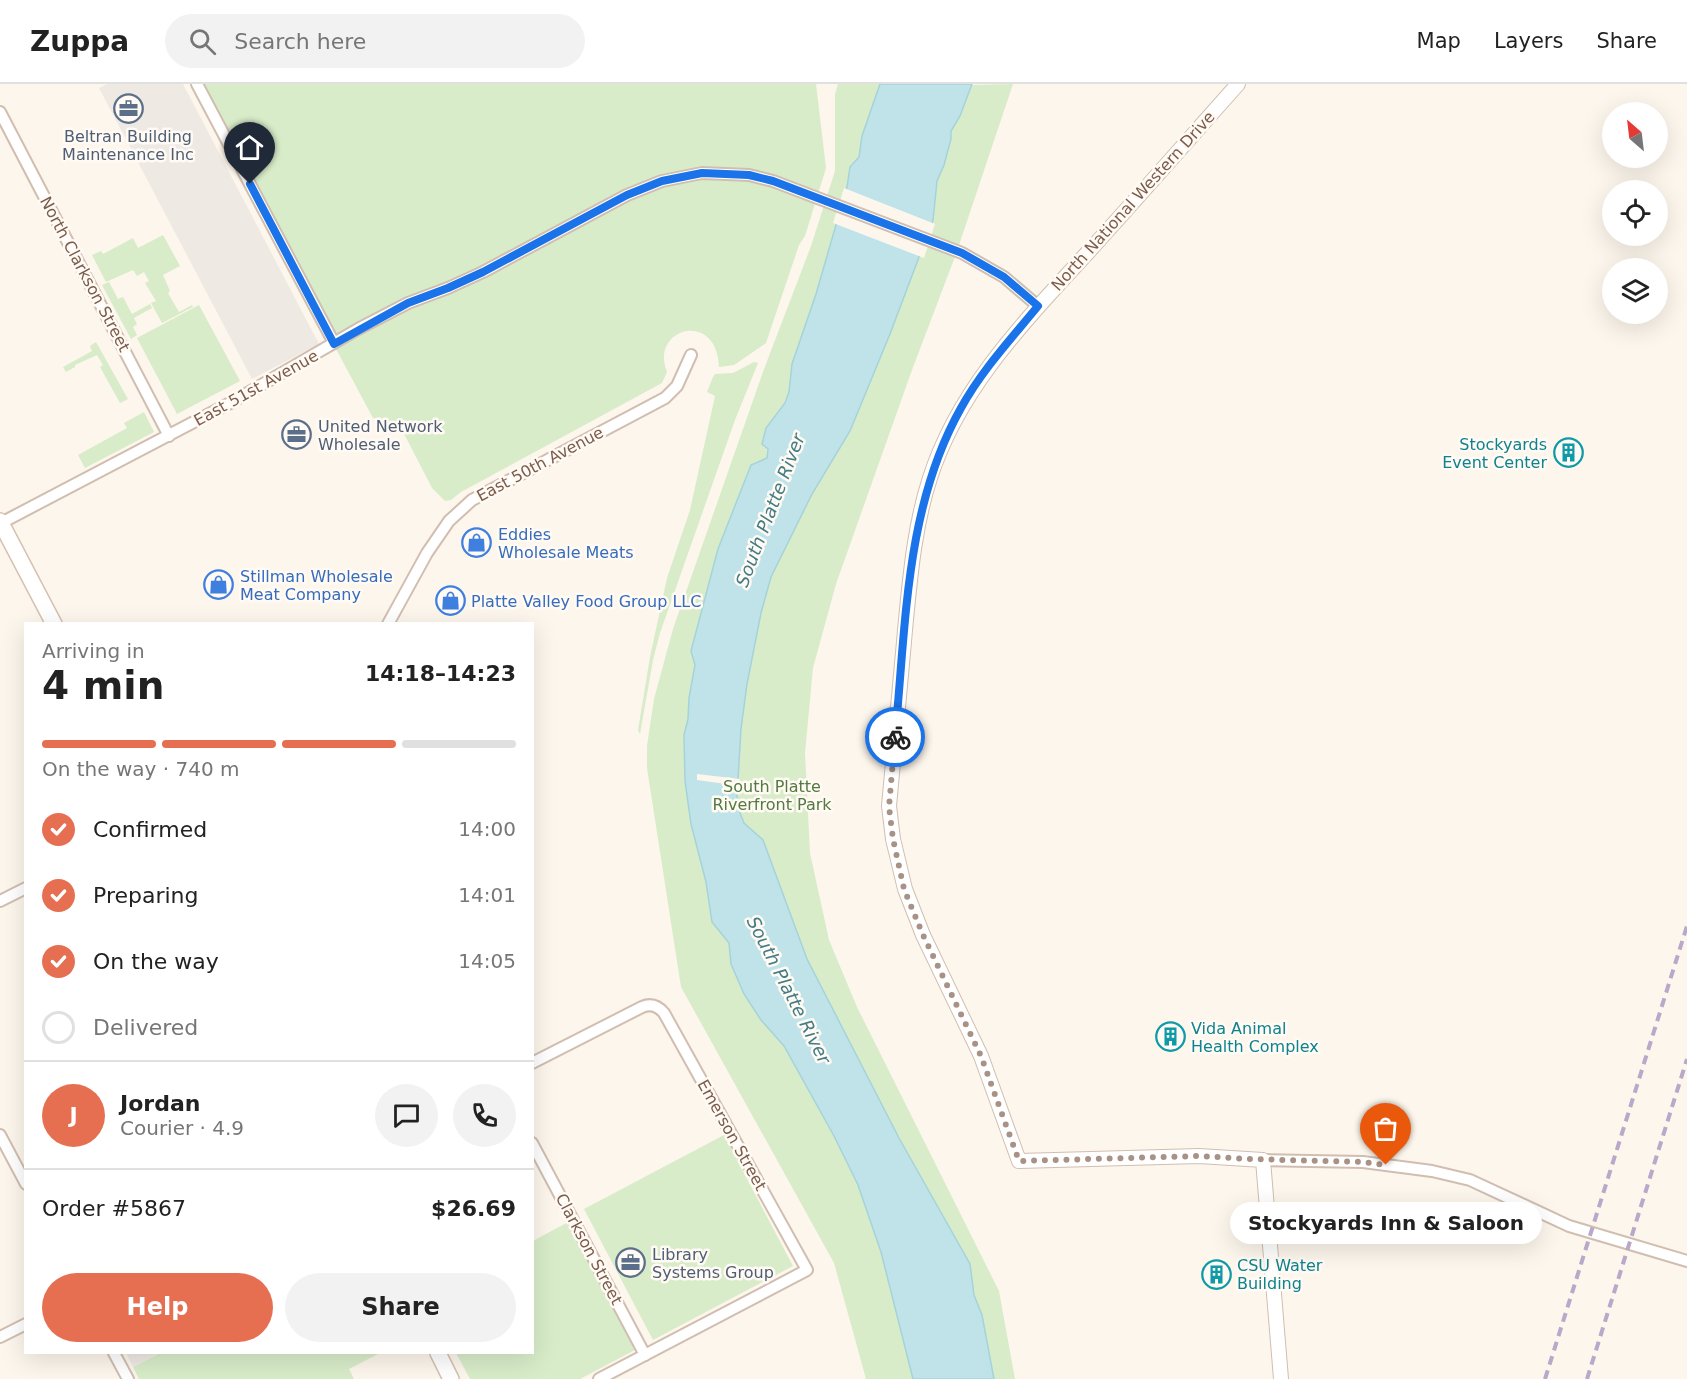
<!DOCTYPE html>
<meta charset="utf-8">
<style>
:root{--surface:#fff;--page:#f2f2f2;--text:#222;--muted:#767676;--line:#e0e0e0;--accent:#e76f51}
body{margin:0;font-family:"DejaVu Sans",sans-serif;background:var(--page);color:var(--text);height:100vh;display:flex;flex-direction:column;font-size:22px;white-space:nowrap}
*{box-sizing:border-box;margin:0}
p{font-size:20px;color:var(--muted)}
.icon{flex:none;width:33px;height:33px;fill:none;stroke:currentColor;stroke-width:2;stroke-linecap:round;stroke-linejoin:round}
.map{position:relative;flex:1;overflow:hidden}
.drawer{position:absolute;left:24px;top:538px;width:510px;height:732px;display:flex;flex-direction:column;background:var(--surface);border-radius:0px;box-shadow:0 6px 24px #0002}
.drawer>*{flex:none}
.needle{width:39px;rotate:332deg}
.controls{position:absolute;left:1602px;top:18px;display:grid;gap:12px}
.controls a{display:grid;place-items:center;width:66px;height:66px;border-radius:50%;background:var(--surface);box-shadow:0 6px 24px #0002;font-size:30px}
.pin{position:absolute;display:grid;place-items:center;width:51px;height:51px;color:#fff;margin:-62px -26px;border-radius:50% 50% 50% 0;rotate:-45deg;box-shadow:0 0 6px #0007}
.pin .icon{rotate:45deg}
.courier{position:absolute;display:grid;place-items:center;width:60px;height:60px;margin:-30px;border:4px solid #1a73e8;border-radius:50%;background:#fff;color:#222;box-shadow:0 2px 8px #0007}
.bubble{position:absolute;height:42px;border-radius:21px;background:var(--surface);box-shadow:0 6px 24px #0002;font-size:20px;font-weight:700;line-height:42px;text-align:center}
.headline em{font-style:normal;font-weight:700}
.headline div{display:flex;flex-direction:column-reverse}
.headline{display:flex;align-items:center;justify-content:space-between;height:102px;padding:0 18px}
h1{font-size:39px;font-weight:700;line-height:45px}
.bar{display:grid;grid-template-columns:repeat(4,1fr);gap:9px 6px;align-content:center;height:72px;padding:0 18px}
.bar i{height:8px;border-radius:4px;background:var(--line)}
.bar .on{background:var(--accent)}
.bar p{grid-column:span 4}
.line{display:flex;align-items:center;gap:15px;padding:0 18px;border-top:2px solid var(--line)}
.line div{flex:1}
.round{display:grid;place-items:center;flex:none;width:63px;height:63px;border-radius:32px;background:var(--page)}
ol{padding:0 18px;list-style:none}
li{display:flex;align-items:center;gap:18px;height:66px}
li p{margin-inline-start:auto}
li .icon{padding:6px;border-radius:50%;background:var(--accent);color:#fff;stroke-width:4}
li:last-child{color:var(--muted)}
li i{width:33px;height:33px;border:3px solid var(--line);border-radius:50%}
.action{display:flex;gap:12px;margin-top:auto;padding:12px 18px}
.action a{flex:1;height:69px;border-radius:36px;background:var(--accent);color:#fff;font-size:24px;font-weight:700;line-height:69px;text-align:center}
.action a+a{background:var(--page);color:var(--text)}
header{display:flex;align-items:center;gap:36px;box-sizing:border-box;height:84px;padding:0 30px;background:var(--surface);border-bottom:2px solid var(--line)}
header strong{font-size:28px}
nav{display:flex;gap:33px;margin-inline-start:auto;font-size:21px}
.search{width:420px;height:54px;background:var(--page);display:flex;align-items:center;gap:15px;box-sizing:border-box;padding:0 21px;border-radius:33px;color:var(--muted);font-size:22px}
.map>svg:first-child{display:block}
.industrial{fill:#efe9e4}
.green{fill:#d8ecc9}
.water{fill:#bfe3e8;stroke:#a5d3da;stroke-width:1.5}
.pier{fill:#fdf6ec}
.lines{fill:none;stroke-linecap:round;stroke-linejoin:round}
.minor-casing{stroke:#d1beb0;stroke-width:14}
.tertiary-casing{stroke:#d1beb0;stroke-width:16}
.secondary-casing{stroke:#d6c0b0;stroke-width:18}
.minor{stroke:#fff;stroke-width:10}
.tertiary{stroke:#fff;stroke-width:14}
.secondary{stroke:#fff;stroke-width:15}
.rail{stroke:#b9a8c9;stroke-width:4;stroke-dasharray:9 6;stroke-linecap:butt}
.done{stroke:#a89285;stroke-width:6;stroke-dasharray:0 10.8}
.route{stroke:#1a73e8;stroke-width:8}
.labels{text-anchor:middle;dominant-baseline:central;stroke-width:5;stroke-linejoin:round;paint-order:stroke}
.service-label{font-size:16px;fill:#4e5e75;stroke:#fffaf3;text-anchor:start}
.street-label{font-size:16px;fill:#7a5c4d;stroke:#fffaf3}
.culture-label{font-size:16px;fill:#0d838f;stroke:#fffaf3;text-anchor:start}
.shop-label{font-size:16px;fill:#366cbe;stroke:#fffaf3;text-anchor:start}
.park-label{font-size:16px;fill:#537a41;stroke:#fffaf3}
.water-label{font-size:18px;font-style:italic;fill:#437c86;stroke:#fffaf3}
</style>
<header>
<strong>Zuppa</strong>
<div class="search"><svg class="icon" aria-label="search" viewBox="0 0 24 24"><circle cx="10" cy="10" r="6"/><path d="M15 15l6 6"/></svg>Search here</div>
<nav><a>Map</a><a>Layers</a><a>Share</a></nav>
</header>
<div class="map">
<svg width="1687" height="1295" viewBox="0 0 1687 1295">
<rect width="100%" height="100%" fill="#fdf6ec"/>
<g class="industrial">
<polygon points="107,0 183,0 319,260 252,295 99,4"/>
<polygon points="126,1269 159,1269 133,1283"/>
</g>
<g class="green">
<path d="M194,0H816L826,84L805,152L799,161L766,259L734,281L719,283C717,225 649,244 667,288L662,299L461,408L451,416L445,417L432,404L398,338L373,334Z"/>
<polygon points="838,0 880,0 862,52 859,73 850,83 847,103 816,210 792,280 789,308 785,318 766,344 767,374 751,381 718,465 691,567 695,581 689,614 688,635 684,651 685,697 691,740 706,798 712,838 729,859 731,880 761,936 784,961 834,1052 858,1101 881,1168 913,1295 866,1295 834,1179 681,903 647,684 647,662 654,615 673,545 764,285 811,162 835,87 835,10"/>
<polygon points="1013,0 956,170 912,286 836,500 813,584 805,669 810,769 829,856 857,923 999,1207 1015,1295 993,1295 982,1231 974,1211 970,1180 899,1054 807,875 763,756 744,739 740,729 737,713 741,645 747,600 761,529 771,493 812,410 850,347 890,250 933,136 937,97 944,81 951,55 951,47 960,32 972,1"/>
<polygon points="163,151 180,182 163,191 170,207 168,209 179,228 192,221 193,223 162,239 151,219 156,217 145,199 149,197 144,188 137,192 133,186 106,198 92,171 101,167 103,170 133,154 138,164"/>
<polygon points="109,198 118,215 123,213 132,230 150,220 152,224 134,234 137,240 133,243 137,251 131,255 102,201"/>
<polygon points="199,221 240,297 177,330 137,254"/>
<polygon points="96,258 128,315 120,319 100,283 103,281 97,271 75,281 75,283 66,288 63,283 92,267 90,262"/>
<polygon points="754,278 758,279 735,336 660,549 653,576 640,650 638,646 650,573 667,494 690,426 715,312 707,308 713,293 715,290 733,289"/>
<polygon points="144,328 154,348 85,384 78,371 127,344 124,339"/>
<polygon points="724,1051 793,1182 653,1256 584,1125"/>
<polygon points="568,1138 635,1266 580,1295 470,1295 456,1269 532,1269 533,1157"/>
<polygon points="160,1269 374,1270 380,1269 349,1285 354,1295 139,1295 133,1283"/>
</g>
<polygon class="water" points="880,0 972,0 960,32 951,47 951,55 944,81 937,97 933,136 890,250 850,347 812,410 771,493 761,529 747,600 741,645 737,712 740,729 744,739 763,756 807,875 899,1054 970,1180 974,1211 982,1231 994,1295 913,1295 881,1168 858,1101 834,1052 784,962 761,936 744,910 731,880 729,859 712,838 706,798 691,740 685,697 684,651 688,635 689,614 695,581 691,567 718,465 751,381 767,374 768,365 762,360 766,344 785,319 789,308 792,280 816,210 847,103 850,83 859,73 862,52"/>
<g class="pier">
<polygon points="844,104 935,140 924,174 833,139"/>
<polygon points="697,690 740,695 740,702 697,696"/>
</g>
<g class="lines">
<defs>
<g id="minor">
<polyline points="197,0 334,259"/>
<polyline points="0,28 169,352"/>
<polyline points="1,439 232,318 358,245 408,219 448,204 483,188 627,111 662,97 702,89 749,91 773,97 962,169 1004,193 1038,222"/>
<polyline points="388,540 427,469 449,437 472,416 665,314 677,302 691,271"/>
<polyline points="0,817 26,804"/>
<path d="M532,979L642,923C651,919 658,922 664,929L807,1186L599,1295"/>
<polyline points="0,1051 26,1100"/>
<polyline points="532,1059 645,1271"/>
<polyline points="1263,1076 1363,1078 1432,1087 1470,1096 1569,1142 1687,1177"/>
<polyline points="0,1253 26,1240"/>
<polyline points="114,1269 128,1295"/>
</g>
<path id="tertiary" d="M1238,0C1189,55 1140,111 1090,166C1027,235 959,303 930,394C914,443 910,495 905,546C900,605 894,664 889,722L893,755L905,805L923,851L981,972L1019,1077L1199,1072L1263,1076L1281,1295"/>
<g id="secondary">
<polyline points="0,437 54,540"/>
<polyline points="438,1269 451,1295"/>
</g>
</defs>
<use href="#minor" class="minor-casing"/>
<use href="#tertiary" class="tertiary-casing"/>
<use href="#secondary" class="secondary-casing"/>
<use href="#minor" class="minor"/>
<use href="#tertiary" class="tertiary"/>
<use href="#secondary" class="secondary"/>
<g class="rail">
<polyline points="1545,1295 1687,842"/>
<polyline points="1587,1295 1687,975"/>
</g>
</g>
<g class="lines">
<polyline class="done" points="895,653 889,723 893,755 904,805 923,851 981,972 1019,1077 1199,1072 1249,1075 1363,1078 1386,1081"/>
<path class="route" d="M250,100L334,260L408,219L448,204L483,188L627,111L662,97L702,89L749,91L773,97L962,169L1004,193L1038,222C1011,255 982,286 961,324C905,423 906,542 895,653"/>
</g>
<defs>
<symbol id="office-ring" viewBox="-11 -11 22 22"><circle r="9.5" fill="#fffaf3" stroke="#5c6f8a" stroke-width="1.5"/><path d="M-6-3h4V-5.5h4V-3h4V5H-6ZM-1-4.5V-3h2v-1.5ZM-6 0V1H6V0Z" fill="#5c6f8a"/></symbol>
<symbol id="building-ring" viewBox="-11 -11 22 22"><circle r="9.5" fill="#fffaf3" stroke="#0f9aa8" stroke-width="1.5"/><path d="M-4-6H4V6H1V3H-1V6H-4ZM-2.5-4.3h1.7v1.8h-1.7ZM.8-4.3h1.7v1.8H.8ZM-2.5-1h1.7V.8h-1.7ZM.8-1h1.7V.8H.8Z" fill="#0f9aa8"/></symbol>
<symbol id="shop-ring" viewBox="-11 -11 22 22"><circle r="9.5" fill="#fffaf3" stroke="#3f7fe0" stroke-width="1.5"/><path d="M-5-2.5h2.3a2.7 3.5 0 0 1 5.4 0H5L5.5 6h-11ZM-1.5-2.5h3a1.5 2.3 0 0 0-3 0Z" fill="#3f7fe0"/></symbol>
</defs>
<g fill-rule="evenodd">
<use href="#office-ring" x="112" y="8" width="33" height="33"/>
<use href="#office-ring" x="280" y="334" width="33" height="33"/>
<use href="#building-ring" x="1552" y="352" width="33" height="33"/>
<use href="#shop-ring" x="460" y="442" width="33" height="33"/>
<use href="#shop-ring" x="202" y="484" width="33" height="33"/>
<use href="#shop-ring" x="434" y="500" width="33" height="33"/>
<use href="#building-ring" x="1154" y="936" width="33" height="33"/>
<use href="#office-ring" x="614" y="1162" width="33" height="33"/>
<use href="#building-ring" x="1200" y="1174" width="33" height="33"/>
</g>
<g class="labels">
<g class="service-label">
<text x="128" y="52" text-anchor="middle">Beltran Building<tspan x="128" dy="18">Maintenance Inc</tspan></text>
<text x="318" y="342">United Network<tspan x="318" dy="18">Wholesale</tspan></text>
<text x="652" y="1170">Library<tspan x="652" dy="18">Systems Group</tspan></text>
</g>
<g class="street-label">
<text transform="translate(1133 117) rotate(-48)">North National Western Drive</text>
<text transform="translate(85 190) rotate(62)">North Clarkson Street</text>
<text transform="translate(256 304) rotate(-29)">East 51st Avenue</text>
<text transform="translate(540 380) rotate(-28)">East 50th Avenue</text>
<text transform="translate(732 1051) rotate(61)">Emerson Street</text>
<text transform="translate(589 1165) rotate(62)">Clarkson Street</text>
</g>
<g class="culture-label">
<text x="1547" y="360" text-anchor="end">Stockyards<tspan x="1547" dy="18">Event Center</tspan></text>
<text x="1191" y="944">Vida Animal<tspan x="1191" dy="18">Health Complex</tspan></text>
<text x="1237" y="1181">CSU Water<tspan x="1237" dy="18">Building</tspan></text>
</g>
<g class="shop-label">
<text x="498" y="450">Eddies<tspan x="498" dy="18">Wholesale Meats</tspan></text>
<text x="240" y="492">Stillman Wholesale<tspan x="240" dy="18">Meat Company</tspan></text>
<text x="471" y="517">Platte Valley Food Group LLC</text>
</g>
<g class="park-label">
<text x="772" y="702">South Platte<tspan x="772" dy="18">Riverfront Park</tspan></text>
</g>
<g class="water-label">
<text transform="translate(770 426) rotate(-69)">South Platte River</text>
<text transform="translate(789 906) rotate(63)">South Platte River</text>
</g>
</g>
</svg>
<div class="controls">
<a><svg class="needle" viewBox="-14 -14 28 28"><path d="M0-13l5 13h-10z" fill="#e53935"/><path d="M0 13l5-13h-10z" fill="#767676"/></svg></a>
<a><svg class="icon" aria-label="locate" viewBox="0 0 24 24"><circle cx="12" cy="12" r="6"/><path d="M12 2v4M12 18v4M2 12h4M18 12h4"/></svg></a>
<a><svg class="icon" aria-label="layers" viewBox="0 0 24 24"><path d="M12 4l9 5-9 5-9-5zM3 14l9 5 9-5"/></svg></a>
</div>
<div class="pin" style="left:1386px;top:1081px;background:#ea580c"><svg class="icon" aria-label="bag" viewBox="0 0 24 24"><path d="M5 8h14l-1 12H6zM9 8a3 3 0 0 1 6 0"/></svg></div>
<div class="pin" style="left:250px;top:100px;background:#1f2937"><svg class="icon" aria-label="home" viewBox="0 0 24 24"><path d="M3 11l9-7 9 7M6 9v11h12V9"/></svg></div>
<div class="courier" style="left:895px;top:653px"><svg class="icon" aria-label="bike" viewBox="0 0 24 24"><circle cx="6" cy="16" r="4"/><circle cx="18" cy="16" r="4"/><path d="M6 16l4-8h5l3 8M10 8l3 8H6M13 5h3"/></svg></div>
<div class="bubble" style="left:1230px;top:1118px;width:312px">Stockyards Inn &amp; Saloon</div>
<section class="drawer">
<div class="headline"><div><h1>4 min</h1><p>Arriving in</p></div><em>14:18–14:23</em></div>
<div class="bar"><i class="on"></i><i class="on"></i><i class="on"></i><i></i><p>On the way · 740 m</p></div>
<ol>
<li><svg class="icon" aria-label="check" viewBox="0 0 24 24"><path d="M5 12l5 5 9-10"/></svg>Confirmed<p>14:00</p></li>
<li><svg class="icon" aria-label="check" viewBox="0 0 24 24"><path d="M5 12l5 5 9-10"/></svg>Preparing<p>14:01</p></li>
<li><svg class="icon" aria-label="check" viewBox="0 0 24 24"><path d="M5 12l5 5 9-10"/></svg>On the way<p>14:05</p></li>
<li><i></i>Delivered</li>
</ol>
<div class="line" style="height:108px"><b class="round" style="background:var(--accent);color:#fff">J</b><div><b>Jordan</b><p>Courier · 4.9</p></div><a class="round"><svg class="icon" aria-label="chat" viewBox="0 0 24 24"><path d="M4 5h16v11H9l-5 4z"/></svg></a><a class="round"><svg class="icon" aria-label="phone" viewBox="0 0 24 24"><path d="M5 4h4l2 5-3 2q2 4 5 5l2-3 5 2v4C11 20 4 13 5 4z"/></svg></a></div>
<div class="line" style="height:78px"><div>Order #5867</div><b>$26.69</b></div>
<div class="action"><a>Help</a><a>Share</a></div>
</section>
</div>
